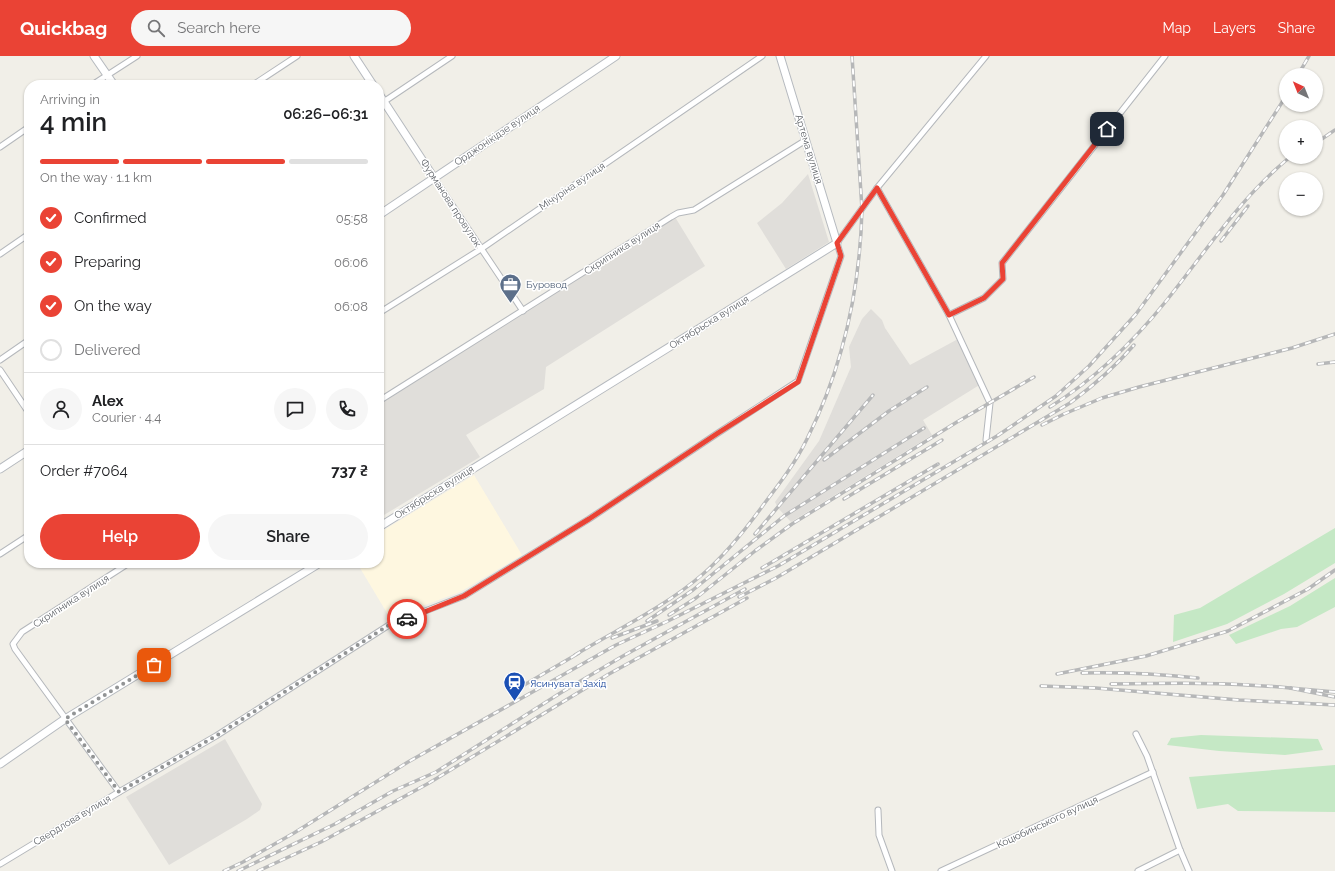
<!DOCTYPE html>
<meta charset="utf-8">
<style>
:root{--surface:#fff;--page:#f6f6f6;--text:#202124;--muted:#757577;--line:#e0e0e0;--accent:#ea4335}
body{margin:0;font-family:Raleway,sans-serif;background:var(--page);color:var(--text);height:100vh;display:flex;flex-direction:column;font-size:15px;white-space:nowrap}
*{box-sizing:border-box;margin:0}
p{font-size:13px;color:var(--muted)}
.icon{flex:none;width:22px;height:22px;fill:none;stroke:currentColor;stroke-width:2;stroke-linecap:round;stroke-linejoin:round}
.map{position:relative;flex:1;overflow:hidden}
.details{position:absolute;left:24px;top:24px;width:360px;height:488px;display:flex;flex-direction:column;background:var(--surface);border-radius:16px;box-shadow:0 1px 3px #0004}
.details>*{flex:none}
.needle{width:26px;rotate:317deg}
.fabs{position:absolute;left:1279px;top:12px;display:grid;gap:8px}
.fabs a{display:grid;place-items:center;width:44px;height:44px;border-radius:50%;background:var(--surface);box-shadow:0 1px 3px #0004;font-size:20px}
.pin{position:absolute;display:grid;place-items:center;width:34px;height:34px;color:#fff;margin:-17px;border-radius:8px;box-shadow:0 2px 6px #0006}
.courier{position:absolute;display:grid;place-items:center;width:40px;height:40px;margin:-20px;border:3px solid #ea4335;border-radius:50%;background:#fff;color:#222;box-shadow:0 1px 5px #0007}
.overview em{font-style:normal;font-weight:600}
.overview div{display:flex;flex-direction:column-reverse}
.overview{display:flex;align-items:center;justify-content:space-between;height:68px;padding:0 16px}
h1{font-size:26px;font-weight:600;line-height:30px}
.bar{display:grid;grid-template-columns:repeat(4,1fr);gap:6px 4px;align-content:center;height:48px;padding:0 16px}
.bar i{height:5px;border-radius:3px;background:var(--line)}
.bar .current{background:var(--accent)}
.bar p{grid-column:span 4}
.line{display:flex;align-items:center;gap:10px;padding:0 16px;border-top:1px solid var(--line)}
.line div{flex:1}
.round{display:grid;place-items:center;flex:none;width:42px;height:42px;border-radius:21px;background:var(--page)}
ol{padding:0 16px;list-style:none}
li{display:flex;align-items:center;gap:12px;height:44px}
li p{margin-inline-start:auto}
li .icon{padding:4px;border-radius:50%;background:var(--accent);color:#fff;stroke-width:4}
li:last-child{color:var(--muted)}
li i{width:22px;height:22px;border:2px solid var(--line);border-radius:50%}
.button{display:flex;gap:8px;margin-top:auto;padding:8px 16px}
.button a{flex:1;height:46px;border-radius:24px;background:var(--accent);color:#fff;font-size:16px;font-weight:600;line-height:46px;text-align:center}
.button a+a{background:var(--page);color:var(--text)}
header{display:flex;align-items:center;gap:24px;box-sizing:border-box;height:56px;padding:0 20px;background:var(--accent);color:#fff}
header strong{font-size:19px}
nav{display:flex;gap:22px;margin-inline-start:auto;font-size:14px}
.search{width:280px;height:36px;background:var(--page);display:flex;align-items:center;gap:10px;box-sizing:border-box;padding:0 14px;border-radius:22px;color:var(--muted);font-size:15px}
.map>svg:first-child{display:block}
.commercial{fill:#fef7e0}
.industrial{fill:#e0deda}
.green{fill:#c5e8c5}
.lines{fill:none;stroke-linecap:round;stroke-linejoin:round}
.street-casing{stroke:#b5b8bc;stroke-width:7}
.secondary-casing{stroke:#b6babf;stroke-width:9}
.street{stroke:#fff;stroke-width:5}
.secondary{stroke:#fff;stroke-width:7}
.rail-casing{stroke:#b6b7b8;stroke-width:3.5}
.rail{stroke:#fff;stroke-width:2;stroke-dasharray:6;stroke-linecap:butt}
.done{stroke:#929495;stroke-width:4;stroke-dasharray:0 7.2}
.route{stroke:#ea4335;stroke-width:5}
.labels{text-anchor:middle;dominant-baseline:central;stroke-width:3;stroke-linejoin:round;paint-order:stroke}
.street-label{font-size:10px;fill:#5f6368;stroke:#fff}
.service-label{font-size:10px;fill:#4e5e75;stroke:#fff;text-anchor:start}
.transit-label{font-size:10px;fill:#164399;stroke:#fff;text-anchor:start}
</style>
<header>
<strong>Quickbag</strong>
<div class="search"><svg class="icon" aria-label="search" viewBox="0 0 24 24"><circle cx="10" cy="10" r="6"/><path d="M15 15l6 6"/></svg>Search here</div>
<nav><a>Map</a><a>Layers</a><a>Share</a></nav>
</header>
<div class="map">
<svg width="1335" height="815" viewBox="0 0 1335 815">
<rect width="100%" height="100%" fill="#f1efe8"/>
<polygon class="commercial" points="474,419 522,499 460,536 390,562 357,507 379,507 379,477"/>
<g class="industrial">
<polygon points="808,118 829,186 786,213 757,167 782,147"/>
<polygon points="675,161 705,210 546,311 544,333 466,379 480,401 379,462 379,349"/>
<polygon points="871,253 882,264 885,272 910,309 958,283 981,328 923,364 932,379 791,466 778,452 775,446 819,385 851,311 849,291 862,263"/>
<polygon points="225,683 262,748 260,754 247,763 169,809 126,741"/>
</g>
<g class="green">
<polygon points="1335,472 1335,507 1284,538 1227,568 1173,586 1174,559 1200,552"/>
<polygon points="1335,522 1335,551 1297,571 1281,573 1236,588 1229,579 1290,550"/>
<polygon points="1201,679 1318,683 1323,694 1285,699 1219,695 1167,689 1171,682"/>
<polygon points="1335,709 1335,756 1238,755 1228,748 1197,753 1189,721"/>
</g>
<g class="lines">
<defs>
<g id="street">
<polyline points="92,29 137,0"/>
<polyline points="253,29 297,0"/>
<polyline points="379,49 452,0"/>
<polyline points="0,91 29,71"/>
<polyline points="434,122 523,255"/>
<polyline points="877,132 949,259 990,347 986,384"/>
<polyline points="0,198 29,178"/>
<polyline points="379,257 481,193 762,0"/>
<polyline points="949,259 984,242 1003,223 1002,207 1165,0"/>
<polyline points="0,304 29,284"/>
<polyline points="0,314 29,357"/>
<polyline points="379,345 671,161 678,157 694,154 806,84"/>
<polyline points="0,498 29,479"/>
<polyline points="1136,678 1147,700 1180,794 1189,815"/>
<polyline points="119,736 15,593 13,588 22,576 129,507"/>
<polyline points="878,754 879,779 892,815"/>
<polyline points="0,808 119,736 216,680 389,569 464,540 589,463 718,377 798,325 841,200 837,187 877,132 986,0"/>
<polyline points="941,815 1153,716"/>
<polyline points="1138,815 1180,794"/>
</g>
<g id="secondary">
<polyline points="94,0 114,29"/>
<polyline points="354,0 373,29"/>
<polyline points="379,38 434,122"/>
<polyline points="379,159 616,0"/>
<polyline points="0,413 29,394"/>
<polyline points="379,471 837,187 780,0"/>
<polyline points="0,708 65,663 320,507"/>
</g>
</defs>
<use href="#street" class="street-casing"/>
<use href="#secondary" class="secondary-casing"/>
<use href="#street" class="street"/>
<use href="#secondary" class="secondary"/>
<defs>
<g id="rail">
<polyline points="1298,19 1309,0"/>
<polyline points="1316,87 1335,74"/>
<polyline points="1221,185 1248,150"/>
<polyline points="1318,308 1335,306"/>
<path d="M1050,351C1095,323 1134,285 1167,244C1206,195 1241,141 1290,101"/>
<polyline points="1042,369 1064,358 1102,342 1139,331 1292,292 1335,278"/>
<polyline points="824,404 889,355 927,331"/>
<polyline points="844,443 942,384"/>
<polyline points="755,478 873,339"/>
<polyline points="762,512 938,408"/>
<path d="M739,541L776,522L1070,347C1093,330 1115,311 1134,289"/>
<polyline points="669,559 696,542 755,495 792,468 957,366 1034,321"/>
<polyline points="647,565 693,534 784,460 924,372"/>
<polyline points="612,582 657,565"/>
<path d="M575,599C618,573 665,551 703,518C726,498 746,473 764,448C780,427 796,406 807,383C843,311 860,233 862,153L852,0"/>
<path d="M1082,617C1121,616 1159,618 1198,622"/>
<polyline points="1057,618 1146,600 1228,575 1308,533 1335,514"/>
<path d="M1111,628C1171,627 1230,626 1290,632"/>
<polyline points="1041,630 1096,632 1239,644 1335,649"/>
<polyline points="519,632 579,597"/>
<polyline points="1335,636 1290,632 1335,641"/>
<polyline points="224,815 243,806 294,777 408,706 616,589 668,565 778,510 997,380 1056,340 1089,310 1136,258 1223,139 1286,40"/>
<polyline points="238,815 335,768 393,735 436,716 562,636 623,600 745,533"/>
<polyline points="258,815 321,786 429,727 609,618 747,542"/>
</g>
</defs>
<use href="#rail" class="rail-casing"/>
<use href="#rail" class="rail"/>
</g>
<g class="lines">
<polyline class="done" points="154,609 65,663 119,736 216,680 389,569 407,563"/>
<polyline class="route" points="407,563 464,540 589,463 718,377 798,326 841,200 837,187 877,132 949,259 984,242 1003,223 1002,207 1107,73"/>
</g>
<defs>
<symbol id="office-pin" viewBox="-11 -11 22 30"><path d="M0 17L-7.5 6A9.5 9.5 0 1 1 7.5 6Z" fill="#5c6f8a" stroke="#fff"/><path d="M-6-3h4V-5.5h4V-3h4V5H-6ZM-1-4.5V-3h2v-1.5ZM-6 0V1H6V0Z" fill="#fff"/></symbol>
<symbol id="station-pin" viewBox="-11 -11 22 30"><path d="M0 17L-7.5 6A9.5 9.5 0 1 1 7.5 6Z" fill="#1a4fb4" stroke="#fff"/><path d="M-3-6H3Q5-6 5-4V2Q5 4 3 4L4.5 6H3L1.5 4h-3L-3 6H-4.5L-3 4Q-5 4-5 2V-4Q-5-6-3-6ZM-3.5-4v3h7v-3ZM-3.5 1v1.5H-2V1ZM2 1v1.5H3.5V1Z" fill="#fff"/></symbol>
</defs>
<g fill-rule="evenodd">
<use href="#office-pin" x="498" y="216" width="25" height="34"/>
<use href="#station-pin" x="502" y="614" width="25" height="34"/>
</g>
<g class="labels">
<g class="street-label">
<text transform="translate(497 79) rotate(-34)">Орджонікідзе вулиця</text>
<text transform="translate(809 93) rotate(73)">Артема вулиця</text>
<text transform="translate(572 130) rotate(-34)">Мічуріна вулиця</text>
<text transform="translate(451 147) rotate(57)">Фурманова провулок</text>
<text transform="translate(622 192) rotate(-33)">Скрипника вулиця</text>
<text transform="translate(709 266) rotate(-32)">Октябрьска вулиця</text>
<text transform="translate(434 436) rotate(-32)">Октябрьска вулиця</text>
<text transform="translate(71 545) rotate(-33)">Скрипника вулиця</text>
<text transform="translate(72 764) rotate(-31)">Свердлова вулиця</text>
<text transform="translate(1047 766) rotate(-25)">Коцюбинського вулиця</text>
</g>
<g class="service-label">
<text x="526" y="228">Буровод</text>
</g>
<g class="transit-label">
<text x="530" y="627">Ясинувата Захід</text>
</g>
</g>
</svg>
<div class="fabs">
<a><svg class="needle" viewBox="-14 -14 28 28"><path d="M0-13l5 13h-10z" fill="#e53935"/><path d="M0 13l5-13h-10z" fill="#757577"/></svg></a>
<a>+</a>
<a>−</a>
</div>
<div class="pin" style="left:154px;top:609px;background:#ea580c"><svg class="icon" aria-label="bag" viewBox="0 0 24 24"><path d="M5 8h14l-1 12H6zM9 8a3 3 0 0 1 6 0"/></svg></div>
<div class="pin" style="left:1107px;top:73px;background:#1f2937"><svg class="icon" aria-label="home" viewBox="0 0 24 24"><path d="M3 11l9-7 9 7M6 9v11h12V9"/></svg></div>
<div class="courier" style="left:407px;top:563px"><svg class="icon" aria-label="car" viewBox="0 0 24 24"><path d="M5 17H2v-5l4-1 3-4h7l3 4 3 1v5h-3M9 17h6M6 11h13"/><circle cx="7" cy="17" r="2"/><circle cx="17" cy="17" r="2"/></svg></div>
<section class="details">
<div class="overview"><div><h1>4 min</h1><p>Arriving in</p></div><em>06:26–06:31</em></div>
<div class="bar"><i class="current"></i><i class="current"></i><i class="current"></i><i></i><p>On the way · 1.1 km</p></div>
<ol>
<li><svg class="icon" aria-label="check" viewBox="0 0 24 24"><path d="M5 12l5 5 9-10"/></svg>Confirmed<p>05:58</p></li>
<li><svg class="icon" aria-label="check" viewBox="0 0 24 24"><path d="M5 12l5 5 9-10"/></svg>Preparing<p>06:06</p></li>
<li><svg class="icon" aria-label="check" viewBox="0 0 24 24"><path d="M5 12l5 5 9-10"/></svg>On the way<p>06:08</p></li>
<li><i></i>Delivered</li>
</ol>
<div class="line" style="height:72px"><a class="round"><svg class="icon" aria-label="person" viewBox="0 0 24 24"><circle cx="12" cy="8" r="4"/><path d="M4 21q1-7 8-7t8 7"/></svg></a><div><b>Alex</b><p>Courier · 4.4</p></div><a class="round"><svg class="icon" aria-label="chat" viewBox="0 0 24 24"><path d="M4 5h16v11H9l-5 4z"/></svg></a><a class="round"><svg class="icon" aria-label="phone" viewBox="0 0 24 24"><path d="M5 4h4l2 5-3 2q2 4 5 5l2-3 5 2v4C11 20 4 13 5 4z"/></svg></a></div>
<div class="line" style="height:52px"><div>Order #7064</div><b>737 ₴</b></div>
<div class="button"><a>Help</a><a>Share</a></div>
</section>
</div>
